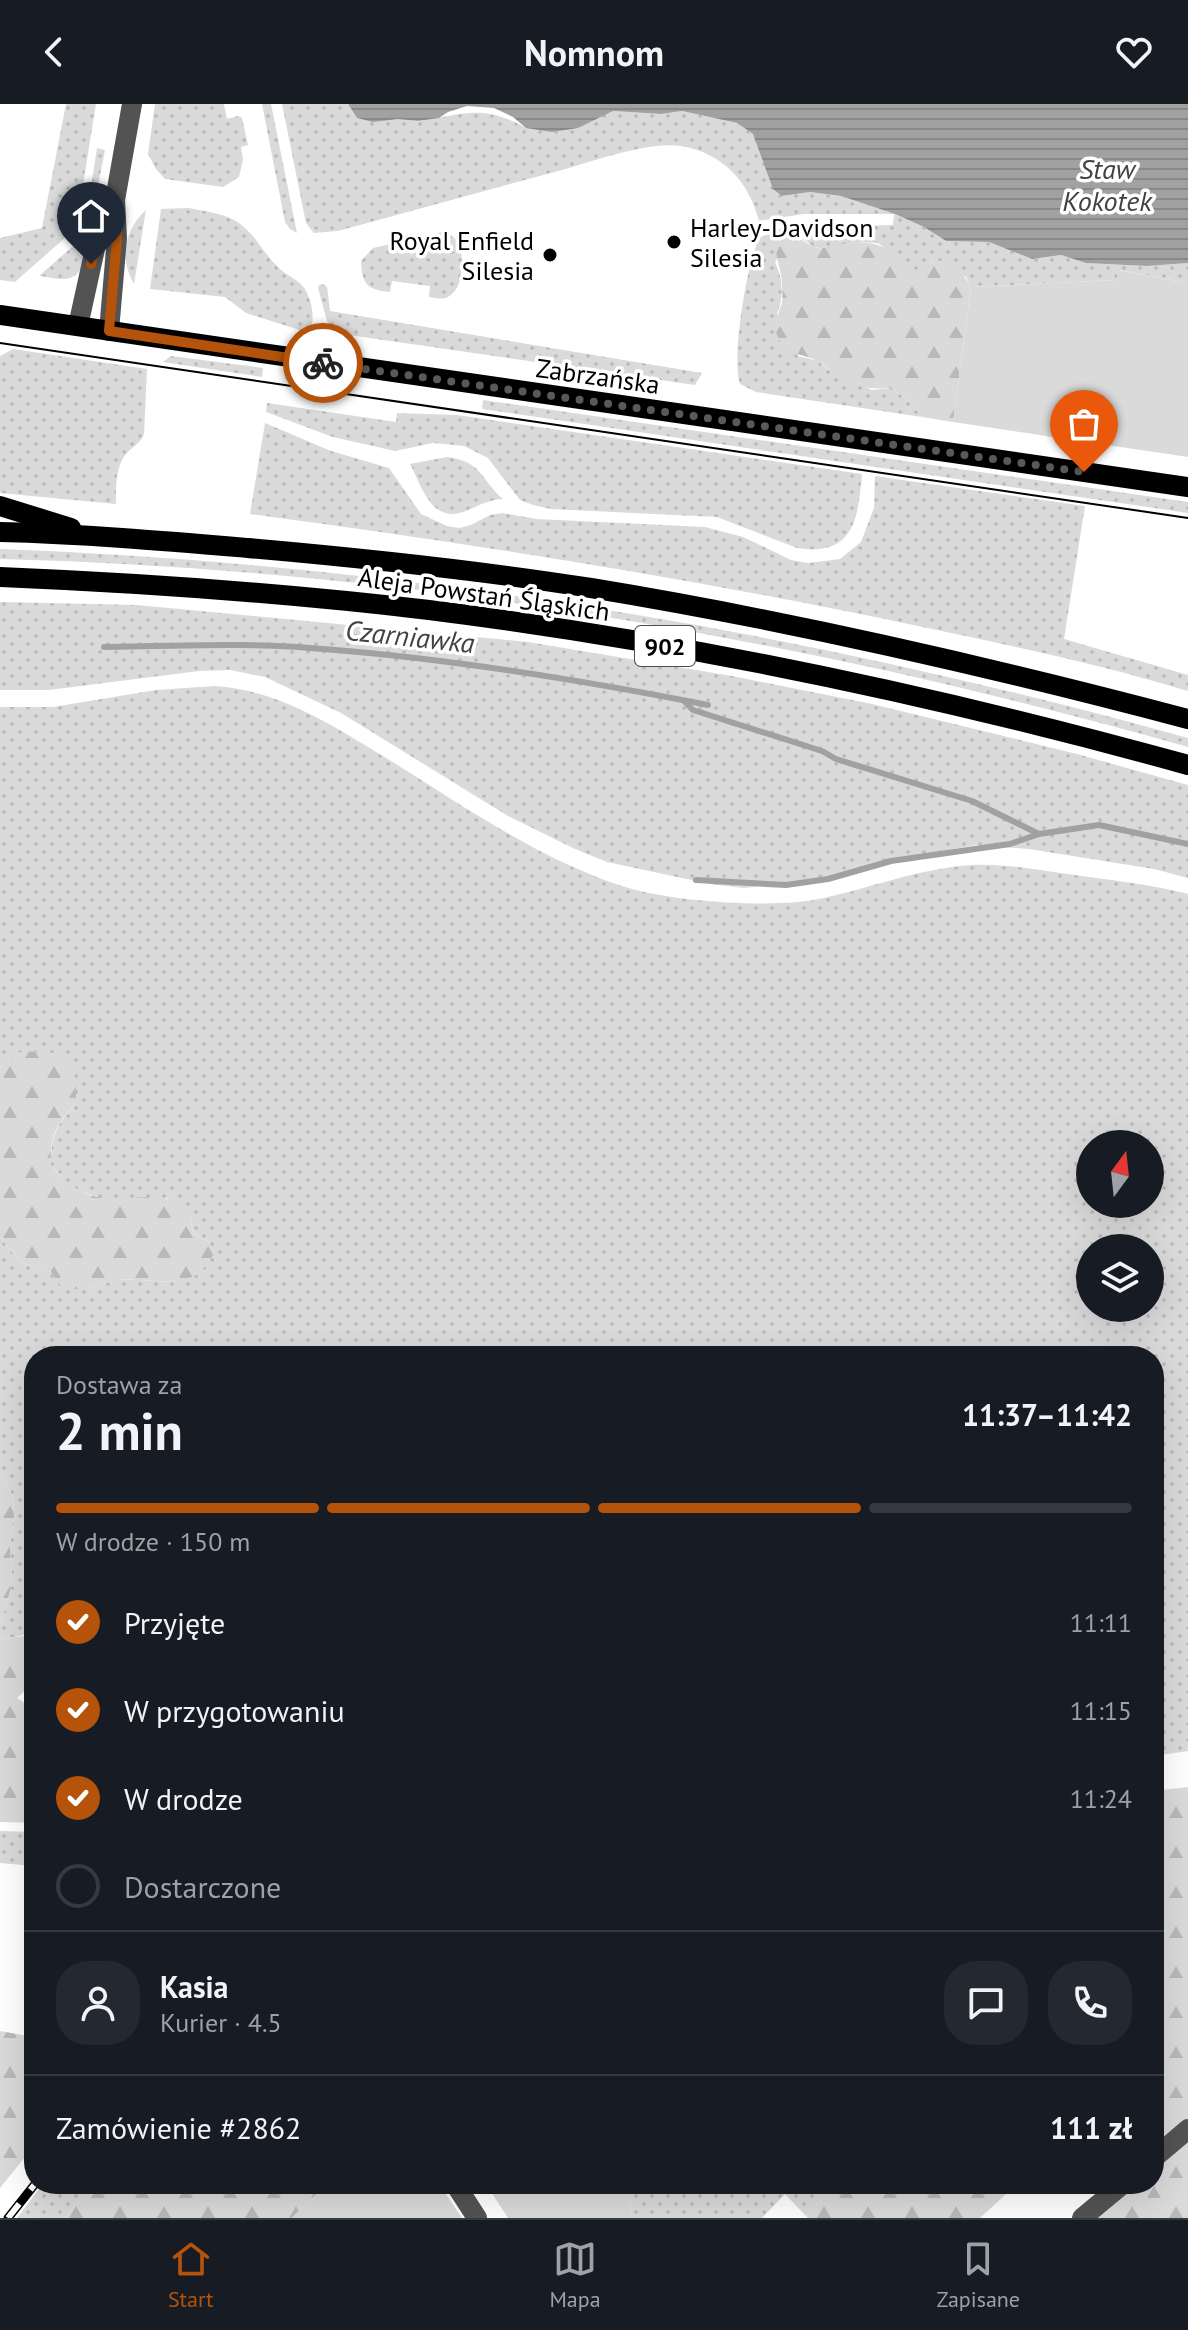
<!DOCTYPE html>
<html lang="pl">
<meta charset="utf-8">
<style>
:root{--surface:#171b24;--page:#242831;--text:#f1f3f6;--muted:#9ea1a6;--line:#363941;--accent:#b45309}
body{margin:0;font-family:"PT Sans",sans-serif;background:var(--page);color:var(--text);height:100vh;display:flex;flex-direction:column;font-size:30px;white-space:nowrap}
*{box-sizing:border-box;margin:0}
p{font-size:26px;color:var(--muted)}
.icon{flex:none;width:44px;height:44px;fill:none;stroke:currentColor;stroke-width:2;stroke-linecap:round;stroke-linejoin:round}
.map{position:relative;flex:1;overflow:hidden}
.drawer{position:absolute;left:24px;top:1242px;width:1140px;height:848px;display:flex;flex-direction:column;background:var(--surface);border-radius:32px;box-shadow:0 8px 32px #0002}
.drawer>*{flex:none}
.needle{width:52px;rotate:15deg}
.controls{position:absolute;left:1076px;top:1026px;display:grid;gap:16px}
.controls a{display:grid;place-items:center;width:88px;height:88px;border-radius:50%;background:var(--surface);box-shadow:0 8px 32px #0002;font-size:40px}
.pin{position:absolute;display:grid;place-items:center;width:68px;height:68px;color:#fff;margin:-82px -34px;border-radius:50% 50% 50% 0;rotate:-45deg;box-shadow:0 0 8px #0007}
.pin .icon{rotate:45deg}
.courier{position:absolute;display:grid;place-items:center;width:80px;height:80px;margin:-40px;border:6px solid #b45309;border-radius:50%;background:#fff;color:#222;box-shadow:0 2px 10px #0007}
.headline em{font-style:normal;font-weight:600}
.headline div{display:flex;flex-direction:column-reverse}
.headline{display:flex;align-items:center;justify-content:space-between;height:136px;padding:0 32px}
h1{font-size:52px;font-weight:600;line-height:60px}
.bar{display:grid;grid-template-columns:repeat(4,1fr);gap:12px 8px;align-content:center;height:96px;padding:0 32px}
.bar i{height:10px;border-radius:6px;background:var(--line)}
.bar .on{background:var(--accent)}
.bar p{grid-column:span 4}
.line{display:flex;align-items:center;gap:20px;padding:0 32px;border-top:2px solid var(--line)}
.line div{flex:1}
.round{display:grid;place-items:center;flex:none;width:84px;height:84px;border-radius:32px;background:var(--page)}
ol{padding:0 32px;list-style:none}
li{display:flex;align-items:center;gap:24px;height:88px}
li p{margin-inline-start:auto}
li .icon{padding:8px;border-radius:50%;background:var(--accent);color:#fff;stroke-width:4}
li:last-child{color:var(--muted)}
li i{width:44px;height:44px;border:4px solid var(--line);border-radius:50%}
header{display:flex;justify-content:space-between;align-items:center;height:104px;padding:0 32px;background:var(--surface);font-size:36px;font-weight:600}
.menu{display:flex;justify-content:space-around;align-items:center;height:112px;border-top:2px solid var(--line);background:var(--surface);font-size:22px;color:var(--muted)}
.menu a{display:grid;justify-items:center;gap:4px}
.menu .on{color:var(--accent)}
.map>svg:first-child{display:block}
.grass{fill:url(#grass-dots);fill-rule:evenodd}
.forest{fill:url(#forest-firs)}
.garden{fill:#dadada}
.water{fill:url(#water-rules)}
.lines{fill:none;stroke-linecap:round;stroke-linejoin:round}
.stream{stroke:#a1a1a1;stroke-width:6}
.minor{stroke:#535353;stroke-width:20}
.major{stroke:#000;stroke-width:20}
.tram{stroke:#000;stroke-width:2}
.rail-casing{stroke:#000;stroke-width:9}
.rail{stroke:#fff;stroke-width:6;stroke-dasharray:18;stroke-linecap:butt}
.done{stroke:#595959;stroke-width:8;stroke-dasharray:0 14.4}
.route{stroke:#b45309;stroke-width:10}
.poi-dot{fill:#000;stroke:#fff;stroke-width:3}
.labels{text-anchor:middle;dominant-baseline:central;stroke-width:7;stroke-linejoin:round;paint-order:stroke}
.shield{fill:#fff;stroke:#4c4c4c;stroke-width:2}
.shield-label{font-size:24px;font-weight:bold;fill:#000}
.poi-label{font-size:26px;fill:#000;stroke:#fff;text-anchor:start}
.street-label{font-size:26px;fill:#000;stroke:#fff}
.water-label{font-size:28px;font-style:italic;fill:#424242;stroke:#fff}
</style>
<header><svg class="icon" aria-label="back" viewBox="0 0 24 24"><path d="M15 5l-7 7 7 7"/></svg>Nomnom<svg class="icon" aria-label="heart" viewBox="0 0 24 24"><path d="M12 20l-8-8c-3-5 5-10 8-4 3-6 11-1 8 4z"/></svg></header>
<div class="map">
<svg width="1188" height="2114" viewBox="0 0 1188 2114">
<defs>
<pattern id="grass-dots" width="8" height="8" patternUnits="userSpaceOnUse" patternTransform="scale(2)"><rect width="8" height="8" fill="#dadada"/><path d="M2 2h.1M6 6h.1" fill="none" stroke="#b9b9b9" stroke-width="1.8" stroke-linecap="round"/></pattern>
<pattern id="forest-firs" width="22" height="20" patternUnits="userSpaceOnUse" patternTransform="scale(2)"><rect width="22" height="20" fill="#dadada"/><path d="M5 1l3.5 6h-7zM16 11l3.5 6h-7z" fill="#b9b9b9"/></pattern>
<pattern id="water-rules" width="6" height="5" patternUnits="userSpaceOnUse" patternTransform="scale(2)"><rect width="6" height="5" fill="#a1a1a1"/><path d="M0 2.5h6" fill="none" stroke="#898989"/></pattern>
</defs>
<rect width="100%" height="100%" fill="#fff"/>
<g class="grass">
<polygon points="66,0 96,0 76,124 15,178 0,176 0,134 42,124"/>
<polygon points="155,0 224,0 227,15 238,12 242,14 248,41 241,43 243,56 239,73 223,83 165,75 156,65 148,50"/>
<polygon points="262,0 271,0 297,129 290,125 285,118"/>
<path d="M282,0H348L357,14C373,18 385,14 401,15C407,15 414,18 420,17C465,10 483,0 526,24L595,14L613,7L661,10L682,7L737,19L753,30L782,92L810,88L841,92L895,110L924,123L946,137L989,138L1032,155L1061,151L1087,159L1147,162L1188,159V179L1119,166L1117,176L971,183L966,173L933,157L916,167L878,139L861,138L826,145L814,143L794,129L775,158C783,175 784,192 777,210L798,252L818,257L831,268L872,286L892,284L909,297L922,313L756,288L740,280C731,255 747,156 760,133L786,123L893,121L894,110H804L759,117C749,77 722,49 681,42C649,37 593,57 562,66C487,86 413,107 338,127L314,129L306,119Z"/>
<path d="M97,44L105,46L82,163C73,181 56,174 39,172L80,136L84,129Z"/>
<path d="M188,104C204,107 222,109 236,117C255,129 262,148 278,163C286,172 301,176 306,187C312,198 316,218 309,229L246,209L225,193L150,185L161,105Z"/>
<path d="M146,106L134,180C119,154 124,126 146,106Z"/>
<path d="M443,128C449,130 455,133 458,139C465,154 464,185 448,193C442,196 436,194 429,193L430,182L392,177L390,188C367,186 362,180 361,157L373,144L395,139L398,149L422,143L420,133Z"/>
<polygon points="323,180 327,183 330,207 702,269 695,281 335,229 329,224 318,184 319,181"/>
<path d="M13,245L147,265L144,330C140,340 133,342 127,349C115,362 116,384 116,400L0,389V252Z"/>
<polygon points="171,252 263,264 262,273 163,258"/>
<polygon points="483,296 1188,398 1188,409 482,305"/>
<path d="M267,299L396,318L397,309L457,311L862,370C858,415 854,453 797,444L717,413L551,405L533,401L520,396L488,354L464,342L433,339L395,347L333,333L266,308Z"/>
<path d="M265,319L331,347L389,364L421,410L447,422L459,424L471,421L490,411L502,409L537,415L705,423L743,433L791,456L808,459L840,455L861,438L874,404L875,372L1085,402L1064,535L1188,571V587C1099,560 1008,541 918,522C697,475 474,440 250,410Z"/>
<path d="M447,353C482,357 481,376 503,395C488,396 480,401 466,407C431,421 422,382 410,360Z"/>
<path d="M0,445C402,460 800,526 1188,634V643C804,534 400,465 0,455Z"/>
<polygon points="0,498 137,501 528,538 732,572 872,600 1077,650 1188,681 1188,774 1154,765 1029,745 977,741 930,749 824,775 744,784 710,780 607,758 575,745 508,712 341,609 265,573 230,566 199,567 49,586 0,586"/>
<path d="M215,582C282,587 335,623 391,657C468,705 545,759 632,785C678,798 778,805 824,794C873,783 922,764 972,761C1004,759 1037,766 1068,770C1108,776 1149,780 1188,790V1647L1154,1652V1252H34V1517L24,1531L5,1535L0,1532V1522L12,1480L10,1442L14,1413L13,1392L0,1369V1133L20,1158L51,1168L87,1185L118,1175L177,1178L209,1138L193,1129L190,1112L168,1094L107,1096L88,1090L71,1083L51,1061C51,1029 56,1023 76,999L29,948H21L0,964V603H53L156,586ZM1090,1040H1150V1100H1090ZM1090,1144H1150V1204H1090Z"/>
<polygon points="0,1727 34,1728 34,1762 0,1759"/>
<polygon points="43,2080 92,2080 65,2114 17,2114"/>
<polygon points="629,2080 831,2080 821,2097 806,2112 785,2090 762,2114 631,2114"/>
</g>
<g class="forest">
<path d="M784,127C797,129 805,141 818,144C826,145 834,142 842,140C877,134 890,145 916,166C921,164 928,159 934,157C950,154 965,170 971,183L953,318L922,313L909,297L892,284C870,286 851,283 833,270C829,266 824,261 819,258C803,248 784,254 776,228C773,217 780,208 782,198C783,193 782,185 782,180C781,157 769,150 784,127Z"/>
<path d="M20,948C69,945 77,953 76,999C56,1022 50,1029 51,1061C96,1116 126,1083 180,1097L190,1112L193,1129L209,1138L213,1151L200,1170L177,1178L119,1175L87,1185H63L51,1168L20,1158L0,1133V964Z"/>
<polygon points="0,1369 13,1392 14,1413 10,1442 12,1480 0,1522"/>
<polygon points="34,1517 34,1578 17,1594 34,1605 34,1719 0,1718 0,1532 5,1535 24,1532"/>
<polygon points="1188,1683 1188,2016 1154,2044 1154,1687"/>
<polygon points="0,1927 34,1933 34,2042 0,2084"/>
<polygon points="1188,2033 1188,2114 1095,2114 1133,2080 1154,2080 1154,2061"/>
<polygon points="92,2080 327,2080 292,2114 65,2114"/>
<polygon points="831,2080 1017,2080 980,2114 808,2114 806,2112 821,2097"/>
</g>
<g class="garden">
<polygon points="1118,166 1188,179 1188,353 953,318 971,183 1117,176"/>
<polygon points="327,2080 439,2080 462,2114 292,2114"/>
<polygon points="486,2080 629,2080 631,2114 508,2114"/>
</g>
<polygon class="water" points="348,0 1188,0 1188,159 1147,162 1086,159 1061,151 1032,155 989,138 946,137 924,123 895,110 841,92 810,88 782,92 773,85 753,30 737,19 682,7 661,10 613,7 578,24 552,28 526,24 513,13 494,4 467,2 448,8 439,14 418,17 398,15 373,18 357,14"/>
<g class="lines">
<g class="stream">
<path d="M104,543C177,542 250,538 323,545C453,555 581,576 708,601"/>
<polyline points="685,598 693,606 822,647 836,655 972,697 1039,730"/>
<polyline points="696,776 786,781 828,775 891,757 1010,740 1039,730 1099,721 1188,740"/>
</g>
<g class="minor">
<polyline points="78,222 98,131 114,99"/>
<polyline points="109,227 117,134 115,96 132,0"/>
<polyline points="1154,2054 1188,2025"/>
<polyline points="455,2080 477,2114"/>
<polyline points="1082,2114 1123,2080"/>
</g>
<g class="major">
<polyline points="0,211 1188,383"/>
<polyline points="0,402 71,424"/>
<path d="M0,428C83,430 165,437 248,444C362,454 477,466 591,484C792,517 991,563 1188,615"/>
<path d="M0,473C143,479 286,489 429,506C685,538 939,592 1188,661"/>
</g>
<polyline class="tram" points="0,239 1188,414"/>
<defs>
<polyline id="rail" points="8,2114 35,2080"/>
</defs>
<use href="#rail" class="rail-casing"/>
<use href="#rail" class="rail"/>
</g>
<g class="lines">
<polyline class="done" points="323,259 1084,368"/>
<polyline class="route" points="91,160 98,131 115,96 117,134 109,227 323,259"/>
</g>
<g class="poi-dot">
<circle cx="674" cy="138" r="8"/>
<circle cx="550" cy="151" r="8"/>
</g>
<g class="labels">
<rect class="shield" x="635" y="522" width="60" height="40" rx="6"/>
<g class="shield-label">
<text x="665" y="542">902</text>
</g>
<g class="poi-label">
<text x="690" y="123">Harley-Davidson<tspan x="690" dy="30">Silesia</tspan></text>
<text x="534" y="136" text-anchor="end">Royal Enfield<tspan x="534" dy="30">Silesia</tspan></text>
</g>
<g class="street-label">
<text transform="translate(598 272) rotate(8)">Zabrzańska</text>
<text transform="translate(484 490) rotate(8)">Aleja Powstań Śląskich</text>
</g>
<g class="water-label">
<text x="1107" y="64">Staw<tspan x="1107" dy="32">Kokotek</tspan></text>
<text transform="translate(410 532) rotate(6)">Czarniawka</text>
</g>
</g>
</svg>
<div class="controls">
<a><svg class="needle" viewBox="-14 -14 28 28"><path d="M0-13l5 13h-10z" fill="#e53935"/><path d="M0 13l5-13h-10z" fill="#9ea1a6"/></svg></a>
<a><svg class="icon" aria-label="layers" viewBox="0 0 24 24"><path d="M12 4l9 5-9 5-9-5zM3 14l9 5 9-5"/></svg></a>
</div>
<div class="pin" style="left:1084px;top:368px;background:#ea580c"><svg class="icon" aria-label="bag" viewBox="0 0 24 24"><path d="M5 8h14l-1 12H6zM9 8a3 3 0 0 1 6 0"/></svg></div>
<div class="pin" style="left:91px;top:160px;background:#1f2937"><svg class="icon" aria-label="home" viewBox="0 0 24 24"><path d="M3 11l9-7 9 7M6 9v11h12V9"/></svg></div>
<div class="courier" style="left:323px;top:259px"><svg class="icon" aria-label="bike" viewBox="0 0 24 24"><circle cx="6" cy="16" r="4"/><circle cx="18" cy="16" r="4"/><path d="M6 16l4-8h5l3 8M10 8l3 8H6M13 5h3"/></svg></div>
<section class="drawer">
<div class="headline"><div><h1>2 min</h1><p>Dostawa za</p></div><em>11:37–11:42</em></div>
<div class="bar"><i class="on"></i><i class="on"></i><i class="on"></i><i></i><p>W drodze · 150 m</p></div>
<ol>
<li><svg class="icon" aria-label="check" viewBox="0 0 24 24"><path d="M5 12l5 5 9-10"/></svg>Przyjęte<p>11:11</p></li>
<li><svg class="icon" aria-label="check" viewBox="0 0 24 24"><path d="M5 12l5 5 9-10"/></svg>W przygotowaniu<p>11:15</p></li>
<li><svg class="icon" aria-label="check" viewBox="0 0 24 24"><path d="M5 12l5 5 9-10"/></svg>W drodze<p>11:24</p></li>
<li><i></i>Dostarczone</li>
</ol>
<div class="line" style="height:144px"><a class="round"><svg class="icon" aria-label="person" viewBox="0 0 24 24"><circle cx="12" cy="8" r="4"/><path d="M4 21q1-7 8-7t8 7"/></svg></a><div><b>Kasia</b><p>Kurier · 4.5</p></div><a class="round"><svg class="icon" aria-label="chat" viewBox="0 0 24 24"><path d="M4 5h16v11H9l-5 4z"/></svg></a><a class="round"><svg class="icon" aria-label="phone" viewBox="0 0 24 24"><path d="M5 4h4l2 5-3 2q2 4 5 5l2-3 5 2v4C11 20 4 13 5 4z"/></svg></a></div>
<div class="line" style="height:104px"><div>Zamówienie #2862</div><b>111 zł</b></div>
</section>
</div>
<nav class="menu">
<a class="on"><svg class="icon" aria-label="home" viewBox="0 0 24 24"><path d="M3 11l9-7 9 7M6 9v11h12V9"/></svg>Start</a>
<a><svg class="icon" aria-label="map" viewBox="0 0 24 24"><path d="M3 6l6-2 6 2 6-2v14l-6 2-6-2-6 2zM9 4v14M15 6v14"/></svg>Mapa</a>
<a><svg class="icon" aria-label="saved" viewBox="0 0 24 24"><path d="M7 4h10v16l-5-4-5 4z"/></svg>Zapisane</a>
</nav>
